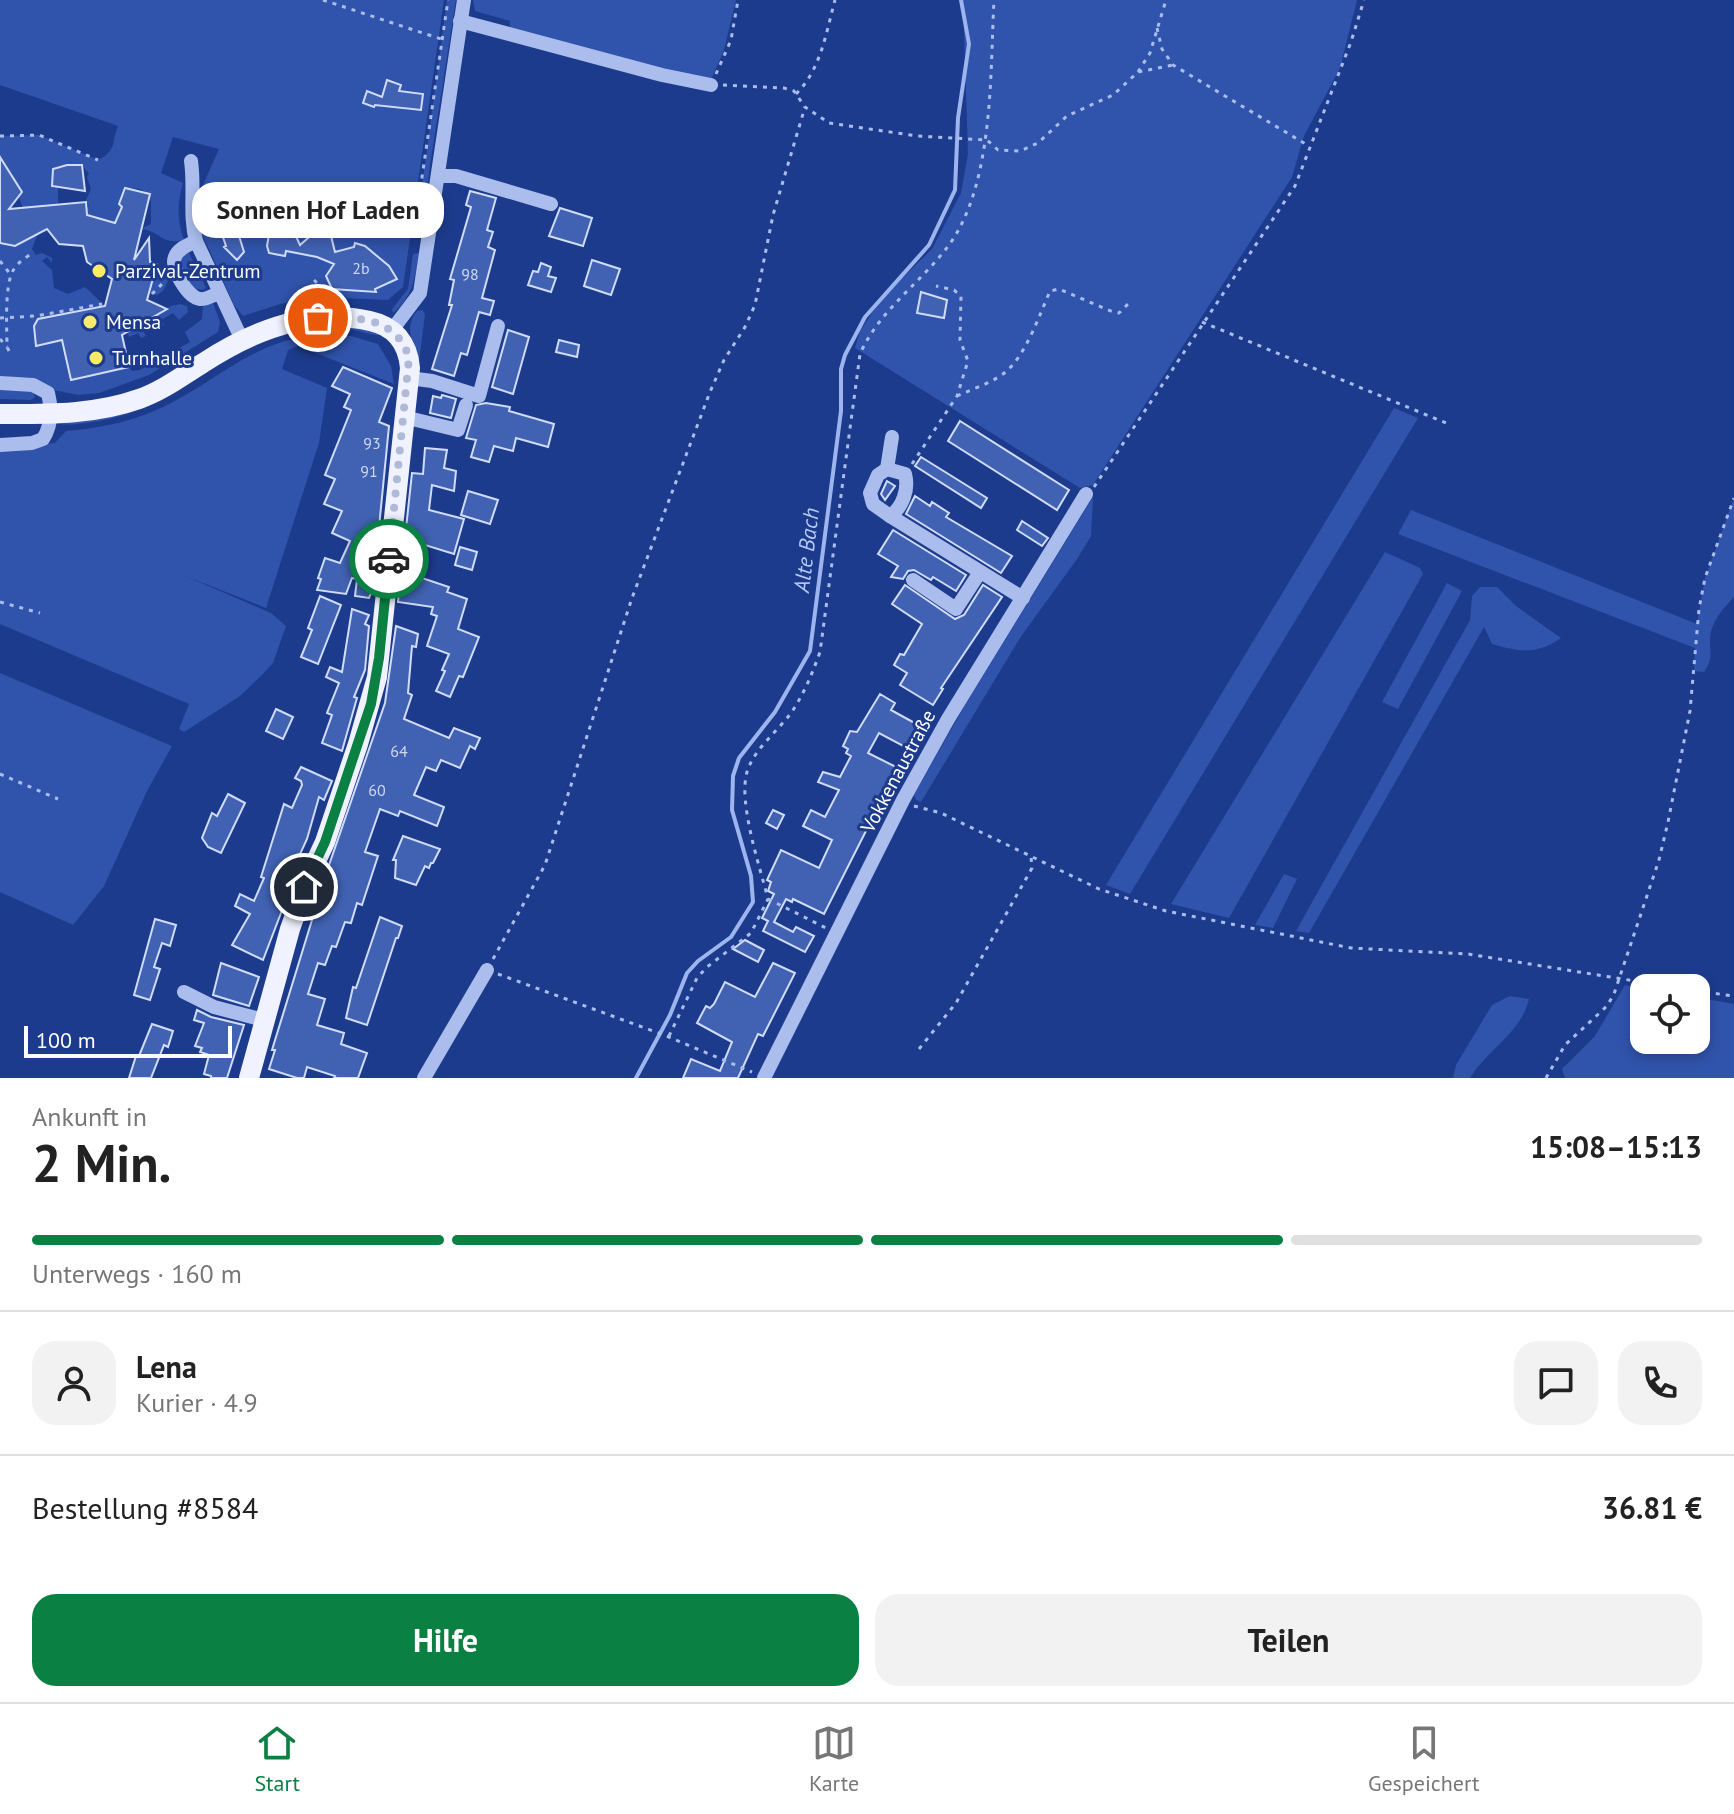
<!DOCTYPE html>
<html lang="de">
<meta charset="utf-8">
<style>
:root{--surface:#fff;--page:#f2f2f2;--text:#222;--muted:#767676;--line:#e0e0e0;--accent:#0b8043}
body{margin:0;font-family:"PT Sans",sans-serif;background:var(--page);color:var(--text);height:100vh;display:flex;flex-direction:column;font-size:30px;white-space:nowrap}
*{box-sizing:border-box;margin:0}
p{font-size:26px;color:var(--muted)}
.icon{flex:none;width:44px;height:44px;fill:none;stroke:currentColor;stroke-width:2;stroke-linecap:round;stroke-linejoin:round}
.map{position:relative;height:1078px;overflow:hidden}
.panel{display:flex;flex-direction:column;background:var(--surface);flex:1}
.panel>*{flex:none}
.buttons{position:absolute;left:1630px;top:974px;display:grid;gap:16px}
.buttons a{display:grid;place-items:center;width:80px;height:80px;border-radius:16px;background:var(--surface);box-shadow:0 4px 12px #0003;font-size:40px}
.scale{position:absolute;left:24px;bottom:20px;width:208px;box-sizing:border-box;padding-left:8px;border:4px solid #fff;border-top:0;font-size:22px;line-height:28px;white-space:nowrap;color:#fff;-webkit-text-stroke:6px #1d3b8d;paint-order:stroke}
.pin{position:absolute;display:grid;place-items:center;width:68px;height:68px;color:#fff;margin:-34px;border:4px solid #fff;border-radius:50%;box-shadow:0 2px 8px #0007}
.courier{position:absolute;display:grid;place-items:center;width:80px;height:80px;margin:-40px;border:6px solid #0b8043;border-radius:50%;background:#fff;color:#222;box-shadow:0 2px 10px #0007}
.bubble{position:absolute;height:56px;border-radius:24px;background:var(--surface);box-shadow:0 4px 12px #0003;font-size:26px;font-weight:800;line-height:56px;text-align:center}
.headline em{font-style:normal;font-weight:800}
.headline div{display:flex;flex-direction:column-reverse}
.headline{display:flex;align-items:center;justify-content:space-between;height:136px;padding:0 32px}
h1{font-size:52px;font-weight:800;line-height:60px}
.bar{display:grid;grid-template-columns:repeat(4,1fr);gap:12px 8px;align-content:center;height:96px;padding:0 32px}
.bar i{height:10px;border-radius:6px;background:var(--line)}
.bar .active{background:var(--accent)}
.bar p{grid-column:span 4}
.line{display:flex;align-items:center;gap:20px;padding:0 32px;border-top:2px solid var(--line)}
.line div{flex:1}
.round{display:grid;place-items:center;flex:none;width:84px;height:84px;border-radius:24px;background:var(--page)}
.button{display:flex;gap:16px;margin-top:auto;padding:16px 32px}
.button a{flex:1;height:92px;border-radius:24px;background:var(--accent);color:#fff;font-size:32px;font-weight:800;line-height:92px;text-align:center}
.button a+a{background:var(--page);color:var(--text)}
.tabs{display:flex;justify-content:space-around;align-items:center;height:112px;border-top:2px solid var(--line);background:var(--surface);font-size:22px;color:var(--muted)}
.tabs a{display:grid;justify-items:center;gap:4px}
.tabs .active{color:var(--accent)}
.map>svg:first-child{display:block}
.green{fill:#3053ab}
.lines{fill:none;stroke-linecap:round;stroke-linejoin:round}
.stream{stroke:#9db5ee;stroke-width:4}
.building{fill:#4162b3;stroke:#d0dcf9;stroke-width:2}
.path{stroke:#aabded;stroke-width:3;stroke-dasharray:4 6;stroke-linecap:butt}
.minor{stroke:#aabded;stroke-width:14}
.major{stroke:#f0f3ff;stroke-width:20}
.done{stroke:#b0bad7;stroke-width:8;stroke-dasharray:0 14.4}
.route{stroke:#0b8043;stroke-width:10}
.poi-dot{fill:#fcea68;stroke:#1d3b8d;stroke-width:3}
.labels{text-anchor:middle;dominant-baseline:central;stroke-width:6;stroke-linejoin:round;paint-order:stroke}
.number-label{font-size:16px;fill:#d0d8ec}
.poi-label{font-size:20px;fill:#fff;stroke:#1d3b8d;text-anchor:start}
.street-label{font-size:20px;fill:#fff;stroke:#1d3b8d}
.water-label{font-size:22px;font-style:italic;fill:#b6c8f4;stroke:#1d3b8d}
</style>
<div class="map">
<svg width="1734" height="1078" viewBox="0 0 1734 1078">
<rect width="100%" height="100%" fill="#1d3b8d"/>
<g class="green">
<path d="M0,0H444L403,287L388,300L319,297L280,304L243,316L234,305L198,225V196L219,149L173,137L161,173L183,183C177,203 177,221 184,240C162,246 159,230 141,229L151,224V200L147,198L149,194L140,189L125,188L119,204L122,207L115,223L81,213L89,206L86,200L91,189L87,177L89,174L82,165L58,187V204L23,208L19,197L22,192L6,164L0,165V136L39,135L98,160C117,150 111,144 118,126L0,85Z"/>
<polygon points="447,0 456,0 430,165 422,232 416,230"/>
<polygon points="473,0 736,0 724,50 710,82 510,30 510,21 475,11"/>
<polygon points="963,0 1357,0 1340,68 1304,136 1292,177 1093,485 1080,488 855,348 860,331 874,310 893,287 932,249 961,193 968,154"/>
<polygon points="38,233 32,249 36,255 42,253 52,258 52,263 47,257 42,261 52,270 54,288 68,294 85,287 105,306 38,319 34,326 36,345 62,340 71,380 129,367 132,371 140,370 190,342 185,332 202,319 203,306 213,303 220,322 218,332 149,375 99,393 78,395 0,379 0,243 17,246"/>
<polygon points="185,253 189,253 206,288 203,290 192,289 179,264 180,257"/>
<path d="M419,253C415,278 413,297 393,313L392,309L408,289L413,254Z"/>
<polygon points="157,264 164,268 168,281 163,291 157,295 149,293"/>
<polygon points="180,304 187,306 188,312 179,320 173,313 161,320 164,325 159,328 156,323 143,330 146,336 141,338 138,333 129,337 127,332 171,306"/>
<path d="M423,310L425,315L419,361C414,343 403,328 417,311Z"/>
<path d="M318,325L366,328L382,335C373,336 362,331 353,330C329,327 303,330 280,336C209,357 166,415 86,423C76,424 66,426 57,423L253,342Z"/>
<path d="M311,336H351L378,344L391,366L394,384L298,346L288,350L282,369L327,388L319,443L266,608L183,575L271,613L286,626L273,663L264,673L240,696L184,732L179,729L189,704L0,624V449L55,443L66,431C104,428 139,420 173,402C219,378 257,341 311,336Z"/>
<polygon points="0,386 32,390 35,397 31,400 0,399"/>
<polygon points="1394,408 1418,418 1130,894 1106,885"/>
<polygon points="1093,497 1091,536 1077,559 1020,638 921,802 916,800 914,795 965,705"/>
<path d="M1734,498V597C1725,607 1714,618 1711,632C1707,649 1716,655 1704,672L1694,671L1695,648L1398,534L1411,510L1697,624L1705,578Z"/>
<polygon points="1385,552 1420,568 1423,574 1229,918 1171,904"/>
<polygon points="1447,583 1462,591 1398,709 1382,702"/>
<path d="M1480,587H1497L1516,606L1561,638C1537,655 1519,652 1492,644L1484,627L1309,933L1296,931L1470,620L1472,596Z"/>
<polygon points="0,673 172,746 147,791 104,886 73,925 0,892"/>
<polygon points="1284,874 1297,879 1273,928 1255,925"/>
<polygon points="1625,985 1644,989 1644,1040 1696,1040 1696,997 1734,1004 1734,1078 1565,1078 1562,1069 1595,1036"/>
<path d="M1510,996L1529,999C1521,1033 1488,1049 1470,1078H1453L1456,1065L1492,1005Z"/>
</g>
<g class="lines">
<polyline class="stream" points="636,1078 670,1015 687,973 698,961 731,937 753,902 751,876 732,810 733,776 739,758 775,712 810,651 841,411 841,369 845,355 865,317 929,245 955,190 958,118 969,44 961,0"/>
</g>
<g class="building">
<polygon points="387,80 401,85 399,91 423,94 421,110 375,105 374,107 363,103 367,91 382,97"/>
<polygon points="0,157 22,192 9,209 86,202 87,215 115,223 122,207 119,204 125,188 150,194 134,260 149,238 150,262 157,264 147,300 167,309 122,335 129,367 71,380 62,340 36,346 34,326 38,319 105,306 112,279 87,262 83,246 59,244 47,229 15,246 0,243"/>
<polygon points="67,165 82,165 85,191 52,186 53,169"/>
<polygon points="470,191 496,198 487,230 493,232 488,247 495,250 482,298 494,301 490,315 479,312 467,355 461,353 454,376 432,369 452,305 449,305 454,280 450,279 471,207 466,205"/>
<polygon points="215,196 249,196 251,203 266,203 266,209 283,209 283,216 287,217 300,245 316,231 330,232 335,252 354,247 355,243 365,246 389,266 397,279 375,289 376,292 332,289 326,276 334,264 317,257 286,251 285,256 269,253 267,246 269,234 236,226 244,252 237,260 224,247 226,246 213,208"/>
<polygon points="560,208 592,218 583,246 549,236"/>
<polygon points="592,260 620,269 611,295 584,286"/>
<polygon points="541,263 551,267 548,276 556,278 551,292 528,285 533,271 538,272"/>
<polygon points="921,292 947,300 944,318 917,313"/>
<polygon points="508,330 529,337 513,394 492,387"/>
<polygon points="559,340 579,345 577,357 556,352"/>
<polygon points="343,367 392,388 379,422 389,426 373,588 369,598 355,596 357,579 352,578 346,594 317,590 321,579 318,578 325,558 340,563 350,541 332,533 342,511 324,504 335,479 325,475 351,410 344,407 350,394 332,386"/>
<polygon points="442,395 456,399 451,418 430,413 433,396 441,398"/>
<polygon points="486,403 510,407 509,411 554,424 548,447 516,438 513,451 494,446 489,462 471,457 476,440 466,438 476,405"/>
<polygon points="960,421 1069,490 1057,510 948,441"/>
<polygon points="425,448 447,450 444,468 456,471 454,491 432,485 429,510 464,519 454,554 422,544 419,577 449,587 447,592 467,599 458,629 479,637 463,677 459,676 450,697 436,691 445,671 442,670 449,654 427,646 437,616 431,614 433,607 398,602 412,473 423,474"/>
<polygon points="921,457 987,498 981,508 915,466"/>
<polygon points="887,481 895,486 885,500 881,494"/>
<polygon points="468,491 498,500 490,524 461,515"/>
<polygon points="915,496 930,506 932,502 949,513 946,517 1012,556 1001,573 906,514"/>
<polygon points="1022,521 1048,538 1042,546 1017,530"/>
<polygon points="893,530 966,575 956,591 933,577 931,580 914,570 908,571 903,579 891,577 898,566 878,554"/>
<polygon points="460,547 477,552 472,570 455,565"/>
<polygon points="905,585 955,619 964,615 983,585 1002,597 941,688 943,689 933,705 900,685 907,673 894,665 900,654 904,655 922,624 892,604"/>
<polygon points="320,596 341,605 318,664 301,657 312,630 308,628"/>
<polygon points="352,609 369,615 365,624 369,626 365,670 354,697 357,698 342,751 322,743 332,715 327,713 339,683 326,677 330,667 342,672"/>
<polygon points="396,626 418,634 416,647 412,646 408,693 412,695 404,719 449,738 454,728 480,738 475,749 470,746 460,768 441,760 436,771 426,767 414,795 444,807 437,826 400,811 398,816 380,809 365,852 378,856 362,905 357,903 351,923 345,922 336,947 332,946 325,965 318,963 308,994 325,999 317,1025 344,1033 341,1044 367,1053 358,1078 334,1078 335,1076 307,1067 304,1078 297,1078 269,1069 275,1050 272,1050 328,868 385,703"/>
<polygon points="880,694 895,703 891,710 920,726 907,748 879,733 868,753 898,768 877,804 879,805 871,821 824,914 793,899 792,902 786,899 774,922 793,932 796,927 814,936 805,952 763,931 768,921 762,918 774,894 768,891 771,882 767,880 781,850 819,868 832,840 803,826 811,810 825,817 839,790 818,782 823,772 840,777 851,756 846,753 848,749 843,746 850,731 857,732"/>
<polygon points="276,709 293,717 283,739 266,731"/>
<polygon points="301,767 332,781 324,800 319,797 307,839 295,865 299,866 263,960 232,945 250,914 235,906 240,894 254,901 264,878 261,877 284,804 292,808 302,785 301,781 295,778"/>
<polygon points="228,794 245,803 221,853 208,847 202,838 212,813 217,816"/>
<polygon points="773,810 784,815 777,829 766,823"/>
<polygon points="403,836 440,849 433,863 431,863 429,868 425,866 416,885 395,878 396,860 393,860"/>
<polygon points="380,917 402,926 398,938 396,938 367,1025 346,1018 353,987 356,988"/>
<polygon points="155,919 176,925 170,946 162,943 154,967 160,969 150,1000 134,995"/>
<polygon points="745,940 764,950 758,962 733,949"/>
<polygon points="221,963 259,977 249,1006 213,995"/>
<polygon points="773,963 795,973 763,1036 758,1034 738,1078 683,1078 691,1059 720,1071 732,1042 697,1023 706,1006 710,1008 714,1004 725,982 755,997"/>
<polygon points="197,1010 211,1017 244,1025 227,1078 211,1078 211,1076 204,1074 209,1055 200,1052 202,1048 195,1046 204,1023 194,1020"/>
<polygon points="152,1024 173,1031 168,1047 164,1045 151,1078 129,1078 136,1056 139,1056"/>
</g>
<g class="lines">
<g class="path">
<polyline points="323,0 441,39"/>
<polyline points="1157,28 1162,49 1173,65 1309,146"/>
<polyline points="1138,72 1150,53 1166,0"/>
<polyline points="716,74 731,40 738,0"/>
<polyline points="723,85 784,88 794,91 805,107 829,123 917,136 987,140 998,150 1020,151 1038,143 1067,116 1113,95 1138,72 1173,65"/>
<path d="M796,94C821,69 826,33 835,0"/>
<polyline points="0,136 39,135 98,160"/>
<polyline points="416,218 448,0"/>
<polyline points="0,261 11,275"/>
<polyline points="314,280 320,286 323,300"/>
<polyline points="152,294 164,282 157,264"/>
<polyline points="0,318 36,316 102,304"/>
<polyline points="1202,322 1446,423"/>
<polyline points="0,339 7,347"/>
<path d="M9,351L7,347C7,329 4,283 14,269C18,262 27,257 34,252"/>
<path d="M957,396C972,389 989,384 1003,374C1025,358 1039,316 1050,291L1059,289L1113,312L1119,313L1130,302"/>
<polyline points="912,464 957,396 968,361 960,340 961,296 954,290 936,286"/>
<polyline points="1094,487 1295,186 1351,42 1364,0"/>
<polyline points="0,602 40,613"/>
<polyline points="0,774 58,799"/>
<polyline points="914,806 941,813 1099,889 1166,911 1351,948 1468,954 1678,988"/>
<polyline points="768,899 826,928"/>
<polyline points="493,959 545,865 632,598 710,392 724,360 745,327 755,305 773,215 805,107"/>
<polyline points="498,974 664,1035 752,1072"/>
<polyline points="1696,991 1734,996"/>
<path d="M669,1036L697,978L707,967L751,933L768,899C760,867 738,803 747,772C754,749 777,732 791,713C804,694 812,674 820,652L860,354C880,309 920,284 949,245C994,183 990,74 994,0"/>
<polyline points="919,1049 956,1003 1032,868 1031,857"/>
<polyline points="1546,1078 1565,1045 1607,1006 1614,994 1659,860 1668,822 1690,711 1699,609 1705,578 1734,498"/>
</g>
<g class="minor">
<polyline points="460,21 662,75 711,85"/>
<path d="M191,161C195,188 189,215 196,241L242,340"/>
<polyline points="438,176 456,176 551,204"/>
<path d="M196,241C189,245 178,248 175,257C170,268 188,298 200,299C206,300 213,295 219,293"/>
<polyline points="392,330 420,293 464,0"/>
<polyline points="409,378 432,381 479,396 498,326"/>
<path d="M0,383L33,385L48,393C52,409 52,425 43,439L32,443L0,445"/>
<polyline points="404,417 458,430 466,405"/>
<path d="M887,469L905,474C909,489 903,507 890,516L873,504L870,493L878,475Z"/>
<polyline points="887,469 892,437"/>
<polyline points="890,516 1023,598"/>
<polyline points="913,580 956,609 980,572"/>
<polyline points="184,992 214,1007 264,1020"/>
<polyline points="424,1078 487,970"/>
<polyline points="764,1078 903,800 948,719 1086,494"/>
</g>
<path class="major" d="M0,414C47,414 94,415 139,399C162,391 182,376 203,363C252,331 310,307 370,321C394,326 408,343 410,368L377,677L358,744L325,842L309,876L290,929L249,1078"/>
</g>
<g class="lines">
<path class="done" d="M318,318C355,316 397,317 409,358L389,559"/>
<polyline class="route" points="304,887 325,842 371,704 379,658 389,559"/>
</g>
<g class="poi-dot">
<circle cx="99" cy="271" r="8"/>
<circle cx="90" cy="322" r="8"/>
<circle cx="96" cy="358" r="8"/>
</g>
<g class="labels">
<g class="number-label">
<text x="361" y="268">2b</text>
<text x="470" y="274">98</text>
<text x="372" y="443">93</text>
<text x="369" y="471">91</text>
<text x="399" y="751">64</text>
<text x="377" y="790">60</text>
</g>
<g class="poi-label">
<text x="115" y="271">Parzival-Zentrum</text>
<text x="106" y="322">Mensa</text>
<text x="112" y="358">Turnhalle</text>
</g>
<g class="street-label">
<text transform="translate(898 771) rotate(-62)">Vokkenaustraße</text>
</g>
<g class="water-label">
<text transform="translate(806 550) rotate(-83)">Alte Bach</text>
</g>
</g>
</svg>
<div class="buttons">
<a><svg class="icon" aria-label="locate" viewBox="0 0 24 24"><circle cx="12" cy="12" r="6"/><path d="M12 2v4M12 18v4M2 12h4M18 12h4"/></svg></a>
</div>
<div class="scale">100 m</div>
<div class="pin" style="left:318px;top:318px;background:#ea580c"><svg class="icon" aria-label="bag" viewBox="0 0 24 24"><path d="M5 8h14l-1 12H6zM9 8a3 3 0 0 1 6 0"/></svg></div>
<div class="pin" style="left:304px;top:887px;background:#1f2937"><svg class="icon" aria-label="home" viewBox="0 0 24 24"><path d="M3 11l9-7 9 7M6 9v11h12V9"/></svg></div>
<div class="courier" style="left:389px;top:559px"><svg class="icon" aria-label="car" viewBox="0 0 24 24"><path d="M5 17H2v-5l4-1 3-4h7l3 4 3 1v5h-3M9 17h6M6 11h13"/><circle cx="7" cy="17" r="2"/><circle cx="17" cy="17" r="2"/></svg></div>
<div class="bubble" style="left:192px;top:182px;width:252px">Sonnen Hof Laden</div>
</div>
<section class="panel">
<div class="headline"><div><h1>2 Min.</h1><p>Ankunft in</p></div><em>15:08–15:13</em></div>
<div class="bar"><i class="active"></i><i class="active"></i><i class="active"></i><i></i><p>Unterwegs · 160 m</p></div>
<div class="line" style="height:144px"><a class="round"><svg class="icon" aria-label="person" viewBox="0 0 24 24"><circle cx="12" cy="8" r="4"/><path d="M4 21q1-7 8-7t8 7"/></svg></a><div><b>Lena</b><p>Kurier · 4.9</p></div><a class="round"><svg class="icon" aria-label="chat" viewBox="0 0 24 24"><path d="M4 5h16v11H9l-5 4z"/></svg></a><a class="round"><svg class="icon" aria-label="phone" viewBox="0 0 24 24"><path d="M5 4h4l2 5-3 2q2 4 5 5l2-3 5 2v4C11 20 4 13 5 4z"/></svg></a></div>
<div class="line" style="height:104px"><div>Bestellung #8584</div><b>36.81 €</b></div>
<div class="button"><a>Hilfe</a><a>Teilen</a></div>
</section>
<nav class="tabs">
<a class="active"><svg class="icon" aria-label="home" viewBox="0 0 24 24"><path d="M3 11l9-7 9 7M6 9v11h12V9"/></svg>Start</a>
<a><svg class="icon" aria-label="map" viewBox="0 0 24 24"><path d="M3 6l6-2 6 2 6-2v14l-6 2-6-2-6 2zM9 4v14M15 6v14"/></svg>Karte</a>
<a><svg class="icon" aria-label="saved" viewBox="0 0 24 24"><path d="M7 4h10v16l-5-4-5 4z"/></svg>Gespeichert</a>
</nav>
